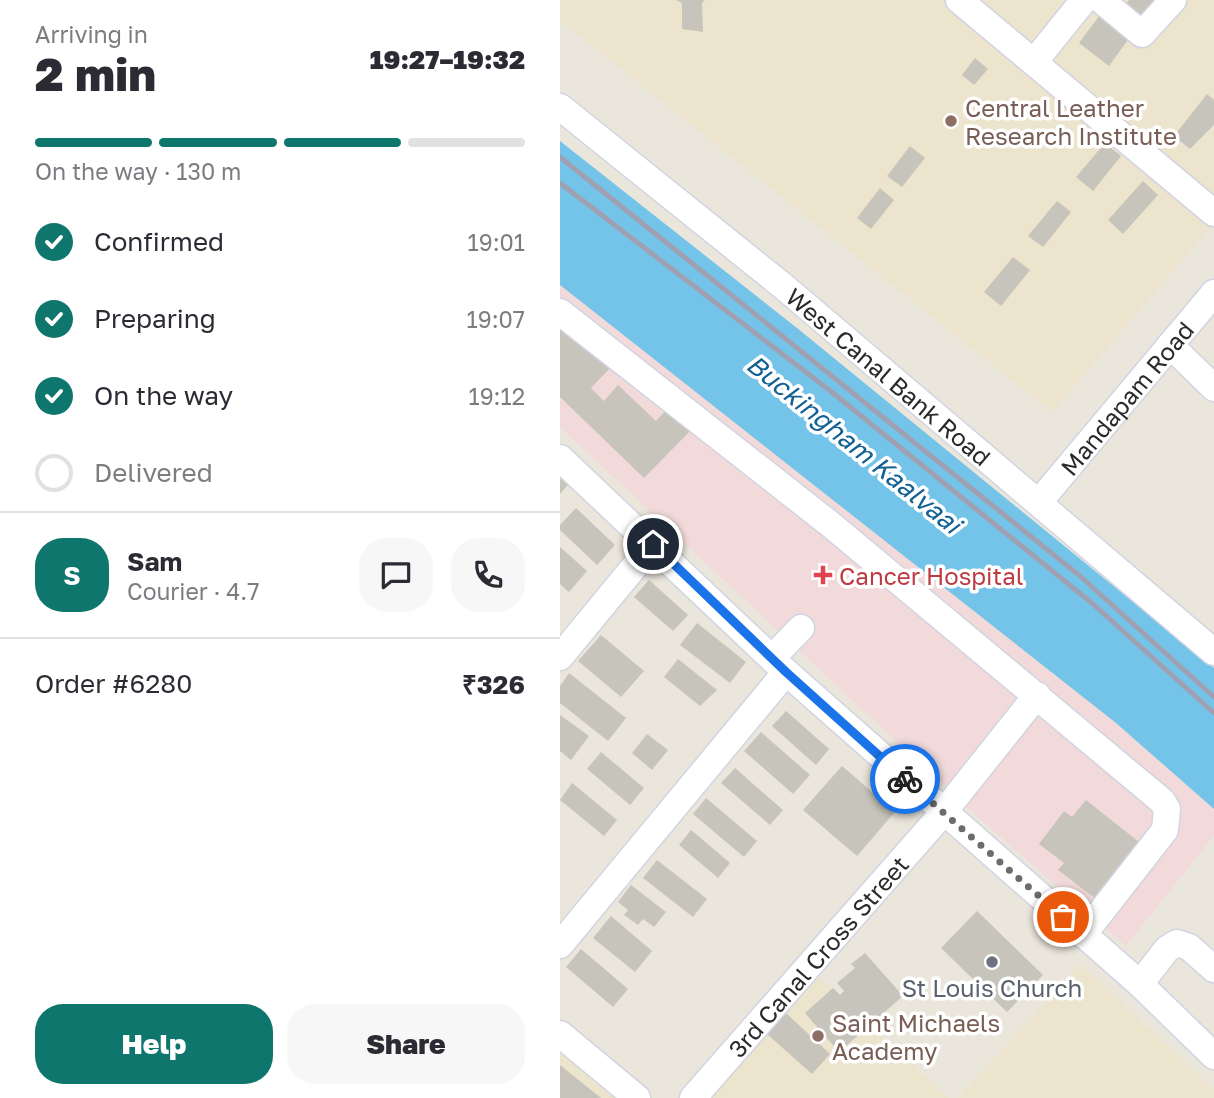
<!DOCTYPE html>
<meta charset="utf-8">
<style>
:root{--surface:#fff;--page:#f7f7f7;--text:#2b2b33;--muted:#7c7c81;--line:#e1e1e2;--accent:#0f766e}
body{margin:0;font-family:"Golos Text",sans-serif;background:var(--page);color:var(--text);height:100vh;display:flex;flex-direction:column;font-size:26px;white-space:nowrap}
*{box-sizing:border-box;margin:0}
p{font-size:23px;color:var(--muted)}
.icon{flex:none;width:38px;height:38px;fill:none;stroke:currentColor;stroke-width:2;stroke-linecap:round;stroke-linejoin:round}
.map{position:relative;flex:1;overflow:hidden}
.sheet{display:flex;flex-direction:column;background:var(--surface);width:560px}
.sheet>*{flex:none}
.pin{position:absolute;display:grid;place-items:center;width:60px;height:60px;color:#fff;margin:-30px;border:4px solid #fff;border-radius:50%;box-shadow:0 2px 7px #0007}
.courier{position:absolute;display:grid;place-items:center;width:70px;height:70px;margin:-35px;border:5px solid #1a73e8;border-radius:50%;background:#fff;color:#222;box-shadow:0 2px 9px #0007}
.summary em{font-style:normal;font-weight:800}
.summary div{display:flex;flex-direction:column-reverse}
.summary{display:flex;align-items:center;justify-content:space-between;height:119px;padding:0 35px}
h1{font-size:46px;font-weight:800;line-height:52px}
.bar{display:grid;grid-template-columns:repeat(4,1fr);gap:10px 7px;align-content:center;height:84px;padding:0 35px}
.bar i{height:9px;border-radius:5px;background:var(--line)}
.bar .selected{background:var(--accent)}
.bar p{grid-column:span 4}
.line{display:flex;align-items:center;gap:18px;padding:0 35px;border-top:2px solid var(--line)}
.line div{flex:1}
.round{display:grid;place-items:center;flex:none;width:74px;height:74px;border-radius:28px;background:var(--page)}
ol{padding:0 35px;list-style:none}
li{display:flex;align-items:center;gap:21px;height:77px}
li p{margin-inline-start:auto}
li .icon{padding:7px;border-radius:50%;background:var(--accent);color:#fff;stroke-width:4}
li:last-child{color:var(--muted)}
li i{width:38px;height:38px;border:4px solid var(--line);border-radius:50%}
.cta{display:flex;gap:14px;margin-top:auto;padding:14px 35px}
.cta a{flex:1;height:80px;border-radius:28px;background:var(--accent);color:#fff;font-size:28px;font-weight:800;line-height:80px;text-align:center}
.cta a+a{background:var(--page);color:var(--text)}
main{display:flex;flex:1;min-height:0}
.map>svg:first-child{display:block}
.education{fill:#ece4cc}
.medical{fill:#f2dada}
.water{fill:#74c3e9}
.building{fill:#c7c4bb}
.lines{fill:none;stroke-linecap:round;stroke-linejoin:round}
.minor-casing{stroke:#d2d4e2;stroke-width:29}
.minor{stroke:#fff;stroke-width:26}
.rail{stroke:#9fa1b3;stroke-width:5}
.done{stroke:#6e6c68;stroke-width:7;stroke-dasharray:0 12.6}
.route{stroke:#1a73e8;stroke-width:9}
.education-dot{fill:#8d6e63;stroke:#fff;stroke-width:2.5}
.health-dot{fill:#e0444e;stroke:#fff;stroke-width:2.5}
.worship-dot{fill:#6b7280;stroke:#fff;stroke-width:2.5}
.labels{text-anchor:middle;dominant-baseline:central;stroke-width:7;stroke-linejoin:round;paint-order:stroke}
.education-label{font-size:24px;fill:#785e54;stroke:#fff;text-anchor:start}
.street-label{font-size:24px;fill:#2a2a2a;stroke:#fff}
.health-label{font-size:24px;fill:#be3a42;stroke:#fff;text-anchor:start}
.worship-label{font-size:24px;fill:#5b616d;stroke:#fff}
.water-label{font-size:26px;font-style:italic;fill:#136194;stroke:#fff}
</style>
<main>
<section class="sheet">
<div class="summary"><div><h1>2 min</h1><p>Arriving in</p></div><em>19:27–19:32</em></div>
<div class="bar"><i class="selected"></i><i class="selected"></i><i class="selected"></i><i></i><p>On the way · 130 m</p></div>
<ol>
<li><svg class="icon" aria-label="check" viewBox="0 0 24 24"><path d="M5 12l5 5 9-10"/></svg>Confirmed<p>19:01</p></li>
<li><svg class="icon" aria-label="check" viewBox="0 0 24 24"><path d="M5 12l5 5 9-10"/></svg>Preparing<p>19:07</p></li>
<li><svg class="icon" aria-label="check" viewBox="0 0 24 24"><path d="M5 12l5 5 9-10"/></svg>On the way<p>19:12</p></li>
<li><i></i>Delivered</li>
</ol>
<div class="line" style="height:126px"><b class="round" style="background:var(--accent);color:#fff">S</b><div><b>Sam</b><p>Courier · 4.7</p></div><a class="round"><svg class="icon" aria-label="chat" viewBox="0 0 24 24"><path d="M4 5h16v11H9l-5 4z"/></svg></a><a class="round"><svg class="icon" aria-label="phone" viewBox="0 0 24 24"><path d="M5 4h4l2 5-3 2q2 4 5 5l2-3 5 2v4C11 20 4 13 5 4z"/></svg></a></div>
<div class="line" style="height:91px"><div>Order #6280</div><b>₹326</b></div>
<div class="cta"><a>Help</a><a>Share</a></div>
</section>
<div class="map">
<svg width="654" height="1098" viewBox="0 0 654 1098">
<rect width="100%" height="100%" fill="#ebe6dc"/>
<g class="education">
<polygon points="0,0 654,0 654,223 492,412 0,20"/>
<polygon points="521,964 654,1090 654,1098 398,1098"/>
<polygon points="255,974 388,1098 136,1098"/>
<polygon points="0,1049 57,1098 0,1098"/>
</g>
<polygon class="medical" points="0,285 556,723 654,809 654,836 566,946 415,815 0,427"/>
<polygon class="water" points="0,141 237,328 654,668 654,809 556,723 0,285"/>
<g class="building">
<polygon points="116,0 145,0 142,3 143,32 122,29 122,3"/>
<polygon points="569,0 597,0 579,23 562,9"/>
<polygon points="540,15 570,37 549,66 519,43"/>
<polygon points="415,58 428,69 414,85 402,75"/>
<polygon points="647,94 654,100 654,125 630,149 614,136"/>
<polygon points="545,143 561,156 533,191 516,177"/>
<polygon points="350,146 365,158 342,187 327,176"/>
<polygon points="583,181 598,195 563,234 548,220"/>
<polygon points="320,188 334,200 311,229 297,218"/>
<polygon points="497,201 511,212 483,247 468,236"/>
<polygon points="453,257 470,270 441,306 424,292"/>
<polygon points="0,318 51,367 31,388 44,401 58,385 96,421 110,406 133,428 84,478 0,397"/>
<polygon points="0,478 8,485 0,494"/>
<polygon points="16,508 55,545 37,565 0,530 0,525"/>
<polygon points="0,547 27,571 9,592 0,584"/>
<polygon points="89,580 128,615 113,631 74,597"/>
<polygon points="137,623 186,662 170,683 120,645"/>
<polygon points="41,635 84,671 61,697 18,661"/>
<polygon points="118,659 157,690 140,706 104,677"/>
<polygon points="9,673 66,718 48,741 0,703 0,686"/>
<polygon points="226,711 269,749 256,765 212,726"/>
<polygon points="0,715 29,736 11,760 0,751"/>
<polygon points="201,732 250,775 233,794 184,751"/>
<polygon points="87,734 108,750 92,770 72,753"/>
<polygon points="41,752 84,788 70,805 27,769"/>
<polygon points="282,766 335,812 297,856 243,810"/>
<polygon points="175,768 223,810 210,825 161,783"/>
<polygon points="12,783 57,820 44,836 0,800"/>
<polygon points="146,798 197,841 184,857 133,814"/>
<polygon points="526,800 584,846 540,902 498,870 504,863 479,844 504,811 512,817"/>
<polygon points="131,830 170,863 158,878 119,845"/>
<polygon points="97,860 147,899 133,917 83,878"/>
<polygon points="71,885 106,912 94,927 83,919 78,925 64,915 68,910 58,902"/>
<polygon points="417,911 483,975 447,1012 381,948"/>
<polygon points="51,916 92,951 75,972 33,938"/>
<polygon points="21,949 68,989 53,1007 6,967"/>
<polygon points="305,953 343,996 279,1052 245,1013 273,988 280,995 284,991 277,983 295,968 291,964"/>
<polygon points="226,1013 270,1054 252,1074 207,1034"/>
<polygon points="0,1065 41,1098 0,1098"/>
</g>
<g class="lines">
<defs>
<g id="minor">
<polyline points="399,0 654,213"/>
<polyline points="541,0 582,34 613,0"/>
<polyline points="474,62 524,0"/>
<path id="s1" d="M0,107L224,287L654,652"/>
<polyline points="0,312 270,524 602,801 607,809 605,830 523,935"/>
<polyline points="610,345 654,388"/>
<polyline points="0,458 226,672 580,984 654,1056"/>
<path id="s2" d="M479,502L654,293"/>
<polyline points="0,657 93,544"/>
<polyline points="212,658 241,628"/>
<polyline points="0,945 226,672"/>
<polyline points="580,984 607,949 617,943 629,947 654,969"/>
<polyline points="0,1034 77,1098"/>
<path id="s3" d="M133,1098L383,813L477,695"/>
</g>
</defs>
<use href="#minor" class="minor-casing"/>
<use href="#minor" class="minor"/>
<g class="rail">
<polyline points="0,157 520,576 654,697"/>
<polyline points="0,183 273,393 533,604 654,713"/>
</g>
</g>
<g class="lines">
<polyline class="done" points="345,779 503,917"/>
<polyline class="route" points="93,544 226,672 345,779"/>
</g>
<g class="education-dot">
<circle cx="391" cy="121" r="7"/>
<circle cx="258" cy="1036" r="7"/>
</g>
<path class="health-dot" d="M259.5 564.5h7v7h7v7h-7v7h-7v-7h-7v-7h7z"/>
<circle class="worship-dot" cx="432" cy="962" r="7"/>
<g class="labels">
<g class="education-label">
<text x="405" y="107">Central Leather<tspan x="405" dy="28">Research Institute</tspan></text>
<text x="272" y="1022">Saint Michaels<tspan x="272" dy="28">Academy</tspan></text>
</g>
<g class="street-label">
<text stroke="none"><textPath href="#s1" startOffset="425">West Canal Bank Road</textPath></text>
<text stroke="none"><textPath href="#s2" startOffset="136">Mandapam Road</textPath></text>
<text stroke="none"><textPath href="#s3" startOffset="189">3rd Canal Cross Street</textPath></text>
</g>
<g class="health-label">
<text x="279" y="575">Cancer Hospital</text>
</g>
<g class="worship-label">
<text x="432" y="987">St Louis Church</text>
</g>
<g class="water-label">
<text transform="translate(294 444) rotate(39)">Buckingham Kaalvaai</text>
</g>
</g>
</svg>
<div class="pin" style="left:503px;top:917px;background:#ea580c"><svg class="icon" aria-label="bag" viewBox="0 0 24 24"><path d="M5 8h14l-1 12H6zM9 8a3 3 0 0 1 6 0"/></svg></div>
<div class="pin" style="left:93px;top:544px;background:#1f2937"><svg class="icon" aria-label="home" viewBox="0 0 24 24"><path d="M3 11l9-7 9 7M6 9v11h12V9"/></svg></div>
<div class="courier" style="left:345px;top:779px"><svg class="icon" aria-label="bike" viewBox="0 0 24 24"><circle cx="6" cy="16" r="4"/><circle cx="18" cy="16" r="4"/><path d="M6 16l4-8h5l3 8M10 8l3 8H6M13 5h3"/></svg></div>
</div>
</main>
